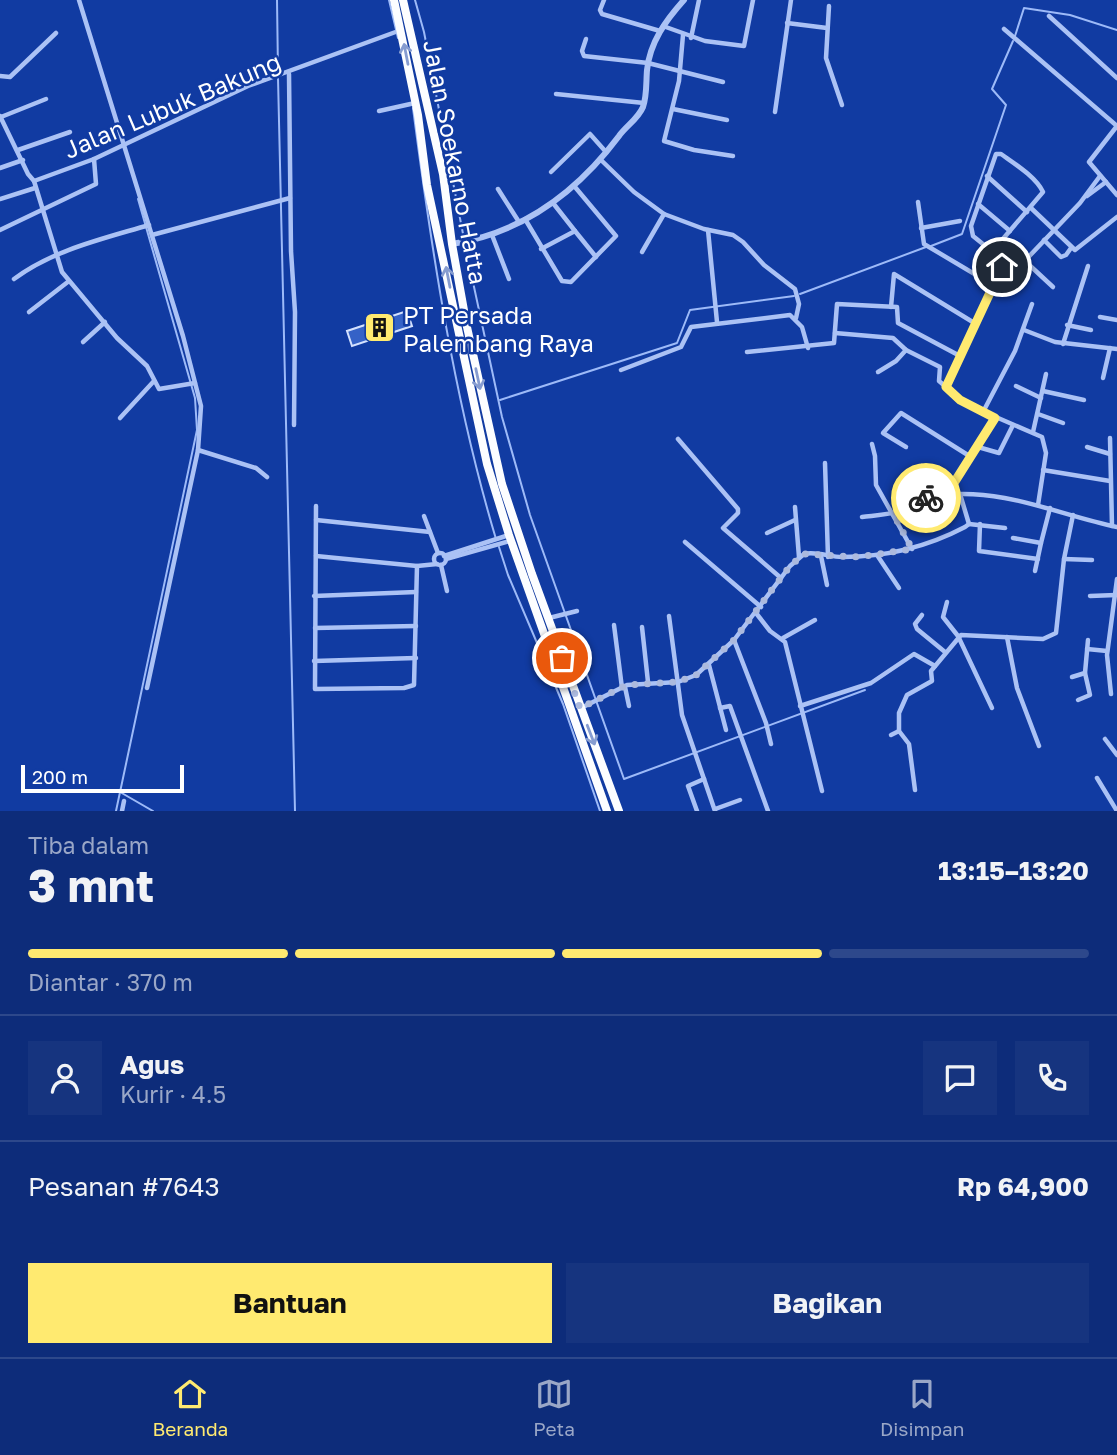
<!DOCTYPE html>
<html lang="id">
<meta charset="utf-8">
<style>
:root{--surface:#0d2c7a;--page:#16347f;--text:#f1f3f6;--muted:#9aa7c7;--line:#2d488b;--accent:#ffea70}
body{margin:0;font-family:"Golos Text",sans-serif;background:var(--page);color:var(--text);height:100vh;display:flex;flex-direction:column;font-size:26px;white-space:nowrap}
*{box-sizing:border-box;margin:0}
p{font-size:23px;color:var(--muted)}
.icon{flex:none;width:38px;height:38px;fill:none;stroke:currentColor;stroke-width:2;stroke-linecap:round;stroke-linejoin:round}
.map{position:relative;height:811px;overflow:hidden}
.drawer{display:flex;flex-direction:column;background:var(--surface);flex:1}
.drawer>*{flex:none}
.scale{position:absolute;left:21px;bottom:18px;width:163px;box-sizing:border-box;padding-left:7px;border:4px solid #fff;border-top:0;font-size:19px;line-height:24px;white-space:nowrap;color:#fff;-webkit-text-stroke:5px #113ba2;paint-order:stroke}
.pin{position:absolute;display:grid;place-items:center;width:60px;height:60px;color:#fff;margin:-30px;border:4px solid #fff;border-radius:50%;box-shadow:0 2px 7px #0007}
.courier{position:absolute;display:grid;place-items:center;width:70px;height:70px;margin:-35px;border:5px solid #ffea70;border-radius:50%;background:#fff;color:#222;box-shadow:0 2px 9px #0007}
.overview em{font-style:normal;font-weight:700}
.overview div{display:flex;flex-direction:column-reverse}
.overview{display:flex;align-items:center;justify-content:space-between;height:119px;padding:0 28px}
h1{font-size:46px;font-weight:700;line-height:52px}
.bar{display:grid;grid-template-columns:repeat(4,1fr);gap:10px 7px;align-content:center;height:84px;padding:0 28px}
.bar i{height:9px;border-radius:5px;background:var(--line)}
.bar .selected{background:var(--accent)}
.bar p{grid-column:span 4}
.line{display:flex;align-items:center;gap:18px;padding:0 28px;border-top:2px solid var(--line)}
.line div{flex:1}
.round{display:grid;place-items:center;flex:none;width:74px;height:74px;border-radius:0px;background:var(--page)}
.primary-button{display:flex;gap:14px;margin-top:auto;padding:14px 28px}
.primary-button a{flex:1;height:80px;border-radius:0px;background:var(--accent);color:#111;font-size:28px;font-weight:700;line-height:80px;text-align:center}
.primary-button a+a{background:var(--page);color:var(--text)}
.dock{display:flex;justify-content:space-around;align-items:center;height:98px;border-top:2px solid var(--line);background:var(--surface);font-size:19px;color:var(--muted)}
.dock a{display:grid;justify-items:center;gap:4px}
.dock .selected{color:var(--accent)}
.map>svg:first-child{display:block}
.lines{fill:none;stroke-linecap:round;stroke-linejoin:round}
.stream{stroke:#9dbaf8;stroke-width:2}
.building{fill:#3562c7;stroke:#d4e1fe;stroke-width:2}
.minor{stroke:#abc2f5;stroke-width:4.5}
.tertiary{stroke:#abc2f5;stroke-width:6}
.trunk{stroke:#fcfdff;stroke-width:8}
.oneway{stroke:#869cd0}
.done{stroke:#acbade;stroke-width:7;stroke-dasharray:0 12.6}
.route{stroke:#ffea70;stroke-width:9}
.labels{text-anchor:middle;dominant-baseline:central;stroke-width:5;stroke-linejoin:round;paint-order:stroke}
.street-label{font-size:24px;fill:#fff;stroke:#113ba2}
.poi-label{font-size:24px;fill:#fff;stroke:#113ba2;text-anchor:start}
</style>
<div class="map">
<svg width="1117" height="811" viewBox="0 0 1117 811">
<rect width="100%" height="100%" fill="#113ba2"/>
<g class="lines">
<g class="stream">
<polyline points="277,0 278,72"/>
<polyline points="389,0 398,38"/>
<polyline points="415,0 424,32 464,239"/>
<polyline points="1015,36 1024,8 1070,15 1117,30"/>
<polyline points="278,78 295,811"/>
<path d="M413,108C432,253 454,399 496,539"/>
<polyline points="465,245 502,417 530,515 624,779 865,690"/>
<polyline points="931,246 962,234 1006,105 992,89 1013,41"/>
<polyline points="800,294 926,247"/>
<polyline points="500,400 677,343 690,310 794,296"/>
<polyline points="499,547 508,575 563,704 600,811"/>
<polyline points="120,792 153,811"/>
<polyline points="116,811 197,430 195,398 138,199"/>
</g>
</g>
<polygon class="building" points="407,311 412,326 352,346 347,331"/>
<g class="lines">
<g class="minor">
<polyline points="79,0 183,336 201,406 198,450 147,688"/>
<polyline points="604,0 600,10 602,14 660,31"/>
<polyline points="829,6 826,58 842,105"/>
<polyline points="1049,16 1117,78"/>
<polyline points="787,23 827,28"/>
<polyline points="663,26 705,41 744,46 753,0"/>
<polyline points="1004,29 1117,126"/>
<polyline points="683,35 679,81 664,141 694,150 733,156"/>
<polyline points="691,38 699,0"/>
<polyline points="586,39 582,51 584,56 648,63 723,82"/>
<polyline points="289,74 291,251 295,312 294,425"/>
<polyline points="0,76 10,77 56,33"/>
<polyline points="556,94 644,103"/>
<polyline points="673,109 727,120"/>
<polyline points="379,111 415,103"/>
<polyline points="775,112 791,0"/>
<polyline points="0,116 28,174 34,181 62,272 117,338 147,366 159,389 195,383"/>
<polyline points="1,117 46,99"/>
<polyline points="1117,126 1089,162 1117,195"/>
<polyline points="18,150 70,132"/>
<path d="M996,154H1001C1015,164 1036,177 1043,192L996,247L989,249L973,236L971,226Z"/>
<polyline points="601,160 634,192 664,214 704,229 733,235 743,242 764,265 795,289 799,304 796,318"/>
<polyline points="0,168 23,160"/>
<polyline points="551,172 590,134 606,152"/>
<polyline points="987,176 1027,212"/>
<polyline points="34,181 94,159 248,86 401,30"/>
<polyline points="498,189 519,222"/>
<polyline points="1087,196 1106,182"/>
<polyline points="0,199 35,188"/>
<polyline points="918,202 924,244 993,285"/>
<polyline points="978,204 1010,231"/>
<polyline points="1031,208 1075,250 1117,217"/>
<polyline points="525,219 562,281 571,282 616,236 575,187"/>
<polyline points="921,228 960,221"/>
<polyline points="0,230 96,184 94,159"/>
<polyline points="708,230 717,322"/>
<polyline points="575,231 596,257"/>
<polyline points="152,235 290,198"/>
<polyline points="492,235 509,279"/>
<polyline points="1044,240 1061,257 1066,255 1071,248"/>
<polyline points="541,249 575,231 553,203"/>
<polyline points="642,252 664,214"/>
<polyline points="1025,261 1053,287"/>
<polyline points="1017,269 1080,203 1100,176"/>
<path d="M14,279C53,250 102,239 149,225"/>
<polyline points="891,307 894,274 976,324"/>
<polyline points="29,312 69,281"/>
<polyline points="1100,317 1117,320"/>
<polyline points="1067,325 1091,330"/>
<polyline points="1024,330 1055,342 1117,349"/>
<polyline points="835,333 893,338 906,350 940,367 939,381 966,404 1042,437 1046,453 1038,505"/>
<polyline points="83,342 105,322"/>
<polyline points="1063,344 1088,266"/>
<polyline points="747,352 834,343 837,304 897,307 898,323 960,356"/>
<polyline points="621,370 681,347 691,327 790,315 802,327 808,348"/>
<polyline points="878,372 896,361 906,350"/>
<polyline points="1103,378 1110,348"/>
<polyline points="1016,386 1041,398"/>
<polyline points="946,387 1002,267"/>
<polyline points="1043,391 1084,400"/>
<polyline points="983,412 1015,351 1032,304"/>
<polyline points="1038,414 1063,423"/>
<polyline points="120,418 154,381"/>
<polyline points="1033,432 1046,374"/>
<polyline points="1110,438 1112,526"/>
<polyline points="678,439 738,509 738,513 723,528 781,578"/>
<polyline points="872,444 875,456 876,485 912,549"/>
<polyline points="906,447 883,433 901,413 971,457"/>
<polyline points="978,447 999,453 1013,425"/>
<polyline points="1087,447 1110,454"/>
<polyline points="198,450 256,468 267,477"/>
<polyline points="825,463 828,557"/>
<polyline points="922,466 908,485 924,499"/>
<polyline points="1043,470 1110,481"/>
<polyline points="947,494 995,418"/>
<polyline points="316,506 315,689 404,688 414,685 417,566"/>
<polyline points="795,507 799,557"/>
<polyline points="424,516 438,553"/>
<path d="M862,517C878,515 899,514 914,507C925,501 930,496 943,495C1004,488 1059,515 1117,527"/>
<polyline points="316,520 430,532"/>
<polyline points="969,524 1005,528"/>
<polyline points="980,524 979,551 1038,559"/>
<polyline points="767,533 795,520"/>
<polyline points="1013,538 1041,543 1050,508"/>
<polyline points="685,542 761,607"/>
<circle cx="440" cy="559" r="6"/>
<polyline points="877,555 899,588"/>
<polyline points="316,556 417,566 437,564"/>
<polyline points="444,556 509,535"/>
<polyline points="821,556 827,585"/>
<polyline points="446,559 510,541"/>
<polyline points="1064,559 1092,560"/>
<polyline points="441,565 447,591"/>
<polyline points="1035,571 1041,543"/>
<polyline points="314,596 416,592"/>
<polyline points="1090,596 1116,595"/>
<polyline points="947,602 943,617 958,636 992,708"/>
<polyline points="756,613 770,631 785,642 822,791"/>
<polyline points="922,615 915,624 917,629 945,652"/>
<polyline points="669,616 682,715 715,811"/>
<polyline points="549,618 577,611"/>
<polyline points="614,625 622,688"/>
<polyline points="642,627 648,682"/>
<polyline points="315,628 416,626"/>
<polyline points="1007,637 1017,688 1039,746"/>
<polyline points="783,638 815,620"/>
<polyline points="734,640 766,723 771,744"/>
<polyline points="1087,649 1107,651"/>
<polyline points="314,661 416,658"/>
<polyline points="709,665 726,730"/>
<polyline points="1072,677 1085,673"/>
<polyline points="625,687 629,706"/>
<polyline points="1111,694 1107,655 1117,579"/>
<polyline points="1078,700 1090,695 1085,673 1088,640"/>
<polyline points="800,706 871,683 914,654 935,666"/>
<path d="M581,708L627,685L678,682L696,675L734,640L790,566L804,554C816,551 830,557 842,557C886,557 927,547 965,527L969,524L960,494"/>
<polyline points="720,708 730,706 768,811"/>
<polyline points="891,735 899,731"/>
<polyline points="1105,739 1117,755"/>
<polyline points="1097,778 1117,811"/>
<polyline points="915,790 909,744 899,731 899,713 907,695 932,681 931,671 961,635 1043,639 1056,633 1064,559 1073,515"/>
<polyline points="715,809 740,800"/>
<polyline points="122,811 124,801"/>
<polyline points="697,811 688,786 704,779"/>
</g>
<path class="tertiary" d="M452,244C522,233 577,192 619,136C626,126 638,119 643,107C647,96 646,82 647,70C650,42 666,20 684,0"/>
<g class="trunk">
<polyline points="394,0 418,115 427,185 487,464 509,535 607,811"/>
<polyline points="403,0 443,174 452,244 467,327 502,484 532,574 619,811"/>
</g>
</g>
<defs><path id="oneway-shaft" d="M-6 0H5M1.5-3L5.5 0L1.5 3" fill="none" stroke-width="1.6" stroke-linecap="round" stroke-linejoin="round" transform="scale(1.75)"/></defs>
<g class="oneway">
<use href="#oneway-shaft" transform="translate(406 54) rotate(-101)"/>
<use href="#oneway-shaft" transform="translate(448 277) rotate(-101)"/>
<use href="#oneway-shaft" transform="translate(478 379) rotate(78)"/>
<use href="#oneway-shaft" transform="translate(591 735) rotate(69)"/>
</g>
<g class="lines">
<polyline class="done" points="562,658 580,708 627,685 678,682 696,675 734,640 790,566 804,554 858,557 912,549 893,513 913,508 926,498"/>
<polyline class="route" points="926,498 947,494 995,418 960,400 946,387 1002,267"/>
</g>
<defs>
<symbol id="building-square" viewBox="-11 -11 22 22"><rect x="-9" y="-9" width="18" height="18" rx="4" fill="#ffea70" stroke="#113ba2"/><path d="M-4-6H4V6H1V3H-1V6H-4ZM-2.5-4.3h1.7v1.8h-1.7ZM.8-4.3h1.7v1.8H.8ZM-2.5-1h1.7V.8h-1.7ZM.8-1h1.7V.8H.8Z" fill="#111"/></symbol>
</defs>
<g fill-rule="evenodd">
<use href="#building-square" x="362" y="310" width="35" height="35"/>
</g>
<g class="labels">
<g class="street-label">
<text transform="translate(172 105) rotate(-23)">Jalan Lubuk Bakung</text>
<text transform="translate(456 162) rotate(79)">Jalan Soekarno Hatta</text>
</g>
<g class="poi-label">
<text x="403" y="314">PT Persada<tspan x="403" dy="28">Palembang Raya</tspan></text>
</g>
</g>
</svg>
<div class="scale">200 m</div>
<div class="pin" style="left:562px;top:658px;background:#ea580c"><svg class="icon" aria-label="bag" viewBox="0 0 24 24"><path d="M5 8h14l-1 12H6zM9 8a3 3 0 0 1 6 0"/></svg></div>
<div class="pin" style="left:1002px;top:267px;background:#1f2937"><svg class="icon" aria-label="home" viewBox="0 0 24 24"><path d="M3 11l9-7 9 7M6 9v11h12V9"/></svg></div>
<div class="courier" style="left:926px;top:498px"><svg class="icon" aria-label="bike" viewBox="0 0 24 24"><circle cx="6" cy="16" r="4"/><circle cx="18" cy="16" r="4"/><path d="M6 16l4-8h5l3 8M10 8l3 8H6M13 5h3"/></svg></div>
</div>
<section class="drawer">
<div class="overview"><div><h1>3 mnt</h1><p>Tiba dalam</p></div><em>13:15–13:20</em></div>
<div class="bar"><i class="selected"></i><i class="selected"></i><i class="selected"></i><i></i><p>Diantar · 370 m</p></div>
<div class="line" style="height:126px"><a class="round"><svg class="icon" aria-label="person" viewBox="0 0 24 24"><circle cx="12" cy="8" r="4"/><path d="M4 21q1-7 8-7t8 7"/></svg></a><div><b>Agus</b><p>Kurir · 4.5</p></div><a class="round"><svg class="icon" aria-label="chat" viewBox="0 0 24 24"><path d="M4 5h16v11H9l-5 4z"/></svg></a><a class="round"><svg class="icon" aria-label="phone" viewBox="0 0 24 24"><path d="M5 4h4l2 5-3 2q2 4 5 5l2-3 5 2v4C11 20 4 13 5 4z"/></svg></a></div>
<div class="line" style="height:91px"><div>Pesanan #7643</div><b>Rp 64,900</b></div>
<div class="primary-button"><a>Bantuan</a><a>Bagikan</a></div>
</section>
<nav class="dock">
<a class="selected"><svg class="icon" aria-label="home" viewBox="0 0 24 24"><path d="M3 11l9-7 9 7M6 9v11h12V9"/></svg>Beranda</a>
<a><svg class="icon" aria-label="map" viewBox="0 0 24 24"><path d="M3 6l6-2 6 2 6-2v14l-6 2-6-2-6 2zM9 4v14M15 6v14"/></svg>Peta</a>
<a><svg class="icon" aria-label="saved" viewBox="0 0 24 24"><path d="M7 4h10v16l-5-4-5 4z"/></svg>Disimpan</a>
</nav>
